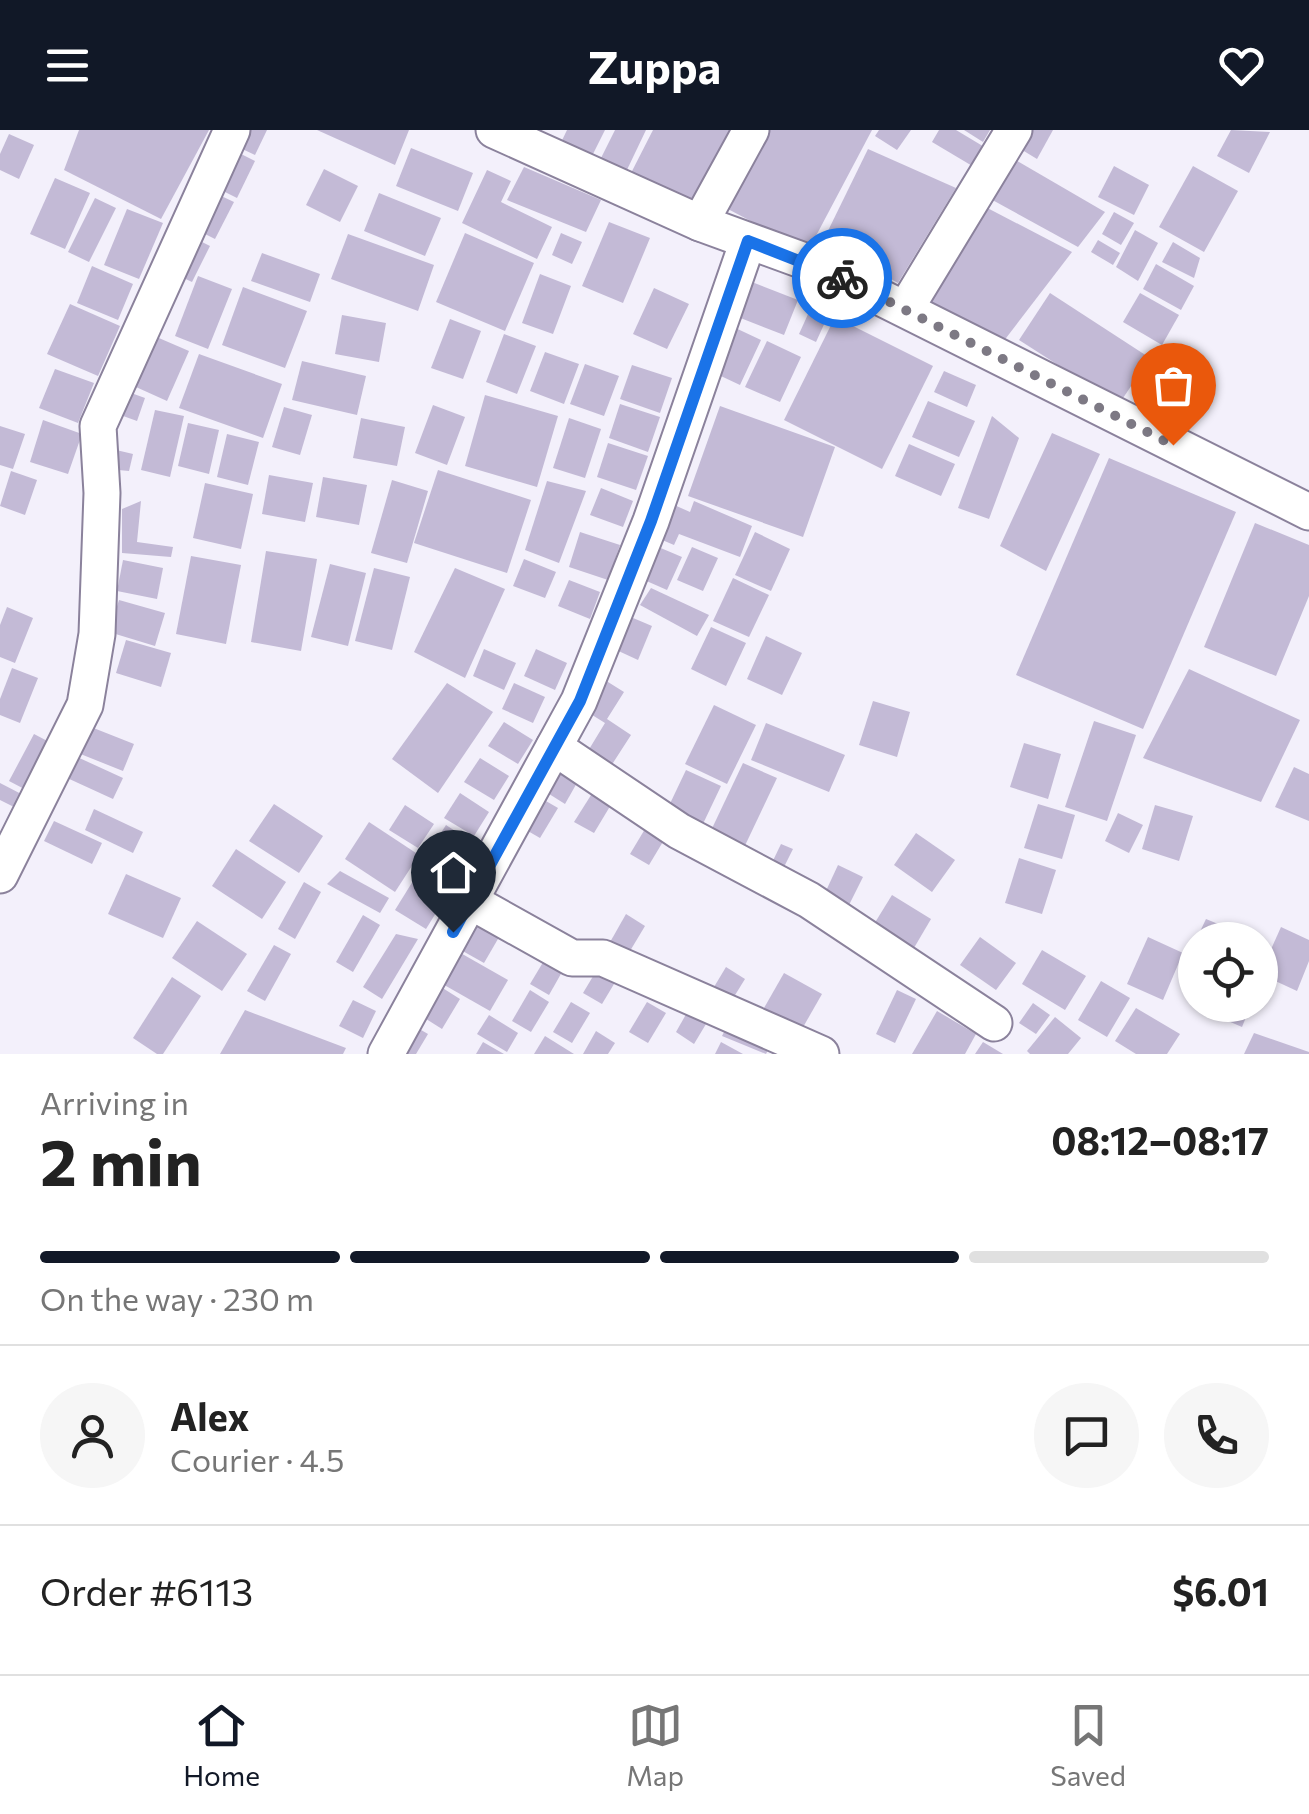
<!DOCTYPE html>
<meta charset="utf-8">
<style>
:root{--surface:#fff;--page:#f6f6f6;--text:#222;--muted:#767676;--line:#e0e0e0;--accent:#111827}
body{margin:0;font-family:Commissioner,sans-serif;background:var(--page);color:var(--text);height:100vh;display:flex;flex-direction:column;font-size:38px;white-space:nowrap}
*{box-sizing:border-box;margin:0}
p{font-size:32px;color:var(--muted)}
.icon{flex:none;width:55px;height:55px;fill:none;stroke:currentColor;stroke-width:2;stroke-linecap:round;stroke-linejoin:round}
.map{position:relative;height:924px;overflow:hidden}
.sheet{display:flex;flex-direction:column;background:var(--surface);flex:1}
.sheet>*{flex:none}
.tools{position:absolute;left:1178px;top:792px;display:grid;gap:20px}
.tools a{display:grid;place-items:center;width:100px;height:100px;border-radius:50%;background:var(--surface);box-shadow:0 2px 8px #0004;font-size:50px}
.pin{position:absolute;display:grid;place-items:center;width:85px;height:85px;color:#fff;margin:-102px -42px;border-radius:50% 50% 50% 0;rotate:-45deg;box-shadow:0 0 10px #0007}
.pin .icon{rotate:45deg}
.courier{position:absolute;display:grid;place-items:center;width:100px;height:100px;margin:-50px;border:8px solid #1a73e8;border-radius:50%;background:#fff;color:#222;box-shadow:0 2px 12px #0007}
.headline em{font-style:normal;font-weight:700}
.headline div{display:flex;flex-direction:column-reverse}
.headline{display:flex;align-items:center;justify-content:space-between;height:170px;padding:0 40px}
h1{font-size:65px;font-weight:700;line-height:75px}
.bar{display:grid;grid-template-columns:repeat(4,1fr);gap:15px 10px;align-content:center;height:120px;padding:0 40px}
.bar i{height:12px;border-radius:8px;background:var(--line)}
.bar .on{background:var(--accent)}
.bar p{grid-column:span 4}
.line{display:flex;align-items:center;gap:25px;padding:0 40px;border-top:2px solid var(--line)}
.line div{flex:1}
.round{display:grid;place-items:center;flex:none;width:105px;height:105px;border-radius:52px;background:var(--page)}
header{display:flex;justify-content:space-between;align-items:center;height:130px;padding:0 40px;background:var(--accent);color:#fff;font-size:45px;font-weight:700}
.tabs{display:flex;justify-content:space-around;align-items:center;height:140px;border-top:2px solid var(--line);background:var(--surface);font-size:28px;color:var(--muted)}
.tabs a{display:grid;justify-items:center;gap:5px}
.tabs .on{color:var(--accent)}
.map>svg:first-child{display:block}
.building{fill:#c3bad6}
.lines{fill:none;stroke-linecap:round;stroke-linejoin:round}
.minor-casing{stroke:#8b829c;stroke-width:39}
.minor{stroke:#fff;stroke-width:35}
.done{stroke:#7d7984;stroke-width:10;stroke-dasharray:0 18}
.route{stroke:#1a73e8;stroke-width:12}
</style>
<header><svg class="icon" aria-label="menu" viewBox="0 0 24 24"><path d="M4 6h16M4 12h16M4 18h16"/></svg>Zuppa<svg class="icon" aria-label="heart" viewBox="0 0 24 24"><path d="M12 20l-8-8c-3-5 5-10 8-4 3-6 11-1 8 4z"/></svg></header>
<div class="map">
<svg width="1309" height="924" viewBox="0 0 1309 924">
<rect width="100%" height="100%" fill="#f3f0fb"/>
<g class="building">
<polygon points="79,0 209,0 161,89 64,40"/>
<polygon points="225,0 267,0 255,25 221,9"/>
<polygon points="317,0 409,0 395,35"/>
<polygon points="567,0 605,0 585,40 555,25"/>
<polygon points="615,0 646,0 625,44 599,32"/>
<polygon points="653,0 730,0 689,78 629,47"/>
<polygon points="767,0 872,0 808,121 726,78"/>
<polygon points="879,0 911,0 897,20 875,6"/>
<polygon points="939,0 956,0 986,18 974,37 932,12"/>
<polygon points="964,0 990,0 983,12"/>
<polygon points="1016,0 1053,0 1037,29 1009,12"/>
<polygon points="1231,0 1270,2 1249,43 1217,26"/>
<polygon points="9,4 34,15 19,49 0,40 0,24"/>
<polygon points="221,14 255,31 237,68 203,51"/>
<polygon points="411,18 473,43 458,81 396,56"/>
<polygon points="868,19 956,58 898,153 823,111"/>
<polygon points="1002,22 1105,82 1078,117 976,61"/>
<polygon points="1114,36 1149,55 1134,85 1098,67"/>
<polygon points="1193,36 1238,61 1204,122 1159,97"/>
<polygon points="524,37 601,70 586,102 507,70"/>
<polygon points="324,39 358,56 340,92 306,75"/>
<polygon points="487,40 511,51 501,72 552,97 537,129 462,93"/>
<polygon points="55,48 90,63 65,119 30,104"/>
<polygon points="200,56 234,72 215,109 181,92"/>
<polygon points="379,63 441,88 425,126 364,101"/>
<polygon points="95,68 116,78 89,132 68,122"/>
<polygon points="974,71 1072,122 1003,212 918,165"/>
<polygon points="127,79 163,93 139,149 104,135"/>
<polygon points="1114,82 1134,93 1121,115 1102,104"/>
<polygon points="609,92 650,108 623,173 582,156"/>
<polygon points="176,99 210,116 192,152 158,136"/>
<polygon points="1135,100 1158,113 1138,151 1116,137"/>
<polygon points="465,103 534,133 505,201 436,172"/>
<polygon points="561,103 582,112 572,134 552,125"/>
<polygon points="348,104 434,135 418,181 331,149"/>
<polygon points="1098,110 1120,123 1113,135 1091,122"/>
<polygon points="1173,112 1200,128 1194,148 1162,132"/>
<polygon points="262,123 320,144 310,172 251,151"/>
<polygon points="1156,134 1194,156 1181,180 1143,159"/>
<polygon points="92,136 133,154 118,190 77,173"/>
<polygon points="540,144 571,156 553,204 522,193"/>
<polygon points="198,146 232,159 208,219 175,206"/>
<polygon points="752,152 798,170 784,205 738,187"/>
<polygon points="243,157 307,181 285,238 222,215"/>
<polygon points="654,158 689,174 667,219 633,204"/>
<polygon points="1050,163 1150,228 1119,274 1019,210"/>
<polygon points="1140,163 1179,185 1162,215 1123,192"/>
<polygon points="814,171 831,179 816,212 799,204"/>
<polygon points="70,174 120,196 98,246 47,224"/>
<polygon points="342,185 386,193 379,232 335,224"/>
<polygon points="835,187 933,236 882,339 784,290"/>
<polygon points="450,189 481,201 463,249 431,238"/>
<polygon points="727,194 761,210 740,255 706,239"/>
<polygon points="138,199 189,221 167,271 116,248"/>
<polygon points="504,204 536,216 517,264 486,252"/>
<polygon points="767,211 801,227 780,272 745,257"/>
<polygon points="545,222 579,234 564,274 530,261"/>
<polygon points="199,224 282,254 263,308 179,278"/>
<polygon points="302,231 366,246 357,285 292,270"/>
<polygon points="585,234 619,246 604,286 570,274"/>
<polygon points="632,235 672,248 660,283 620,269"/>
<polygon points="55,239 94,253 78,293 39,278"/>
<polygon points="944,241 976,255 967,277 934,262"/>
<polygon points="109,255 145,268 137,291 101,278"/>
<polygon points="485,265 558,286 537,357 465,336"/>
<polygon points="928,271 975,291 959,327 912,307"/>
<polygon points="620,274 660,287 648,322 609,308"/>
<polygon points="433,275 465,287 447,335 415,323"/>
<polygon points="720,276 835,317 803,407 688,366"/>
<polygon points="284,277 312,285 300,325 272,317"/>
<polygon points="155,280 184,286 170,347 141,340"/>
<polygon points="992,286 1019,308 989,389 958,378"/>
<polygon points="361,288 405,297 397,336 353,328"/>
<polygon points="569,288 601,299 585,348 553,338"/>
<polygon points="43,290 82,304 68,344 30,332"/>
<polygon points="188,293 219,300 209,344 178,336"/>
<polygon points="0,296 25,304 13,339 0,335"/>
<polygon points="1052,303 1100,324 1046,441 1000,416"/>
<polygon points="227,304 259,312 248,355 217,347"/>
<polygon points="608,313 648,326 636,360 597,347"/>
<polygon points="91,314 133,324 129,341 87,337"/>
<polygon points="909,314 955,334 941,366 895,346"/>
<polygon points="1109,328 1236,382 1143,599 1016,545"/>
<polygon points="438,340 531,370 507,443 414,413"/>
<polygon points="11,341 37,350 25,385 0,376"/>
<polygon points="269,345 313,353 305,392 262,384"/>
<polygon points="323,347 367,355 359,395 316,387"/>
<polygon points="392,350 428,361 407,433 371,423"/>
<polygon points="547,351 586,361 559,433 525,420"/>
<polygon points="205,353 253,364 241,419 193,408"/>
<polygon points="601,358 633,371 623,397 590,385"/>
<polygon points="663,370 690,382 694,371 752,396 740,427 679,404 674,415 648,404"/>
<polygon points="141,371 137,412 173,417 171,427 122,423 122,379"/>
<polygon points="1255,393 1309,415 1309,466 1276,546 1204,517"/>
<polygon points="580,402 620,415 608,450 569,437"/>
<polygon points="755,402 790,419 771,461 735,445"/>
<polygon points="656,416 682,427 667,460 642,449"/>
<polygon points="692,417 718,428 703,461 677,450"/>
<polygon points="266,421 317,429 301,521 251,512"/>
<polygon points="191,426 241,435 226,514 176,504"/>
<polygon points="524,429 556,442 545,468 513,456"/>
<polygon points="123,430 163,438 157,469 117,461"/>
<polygon points="330,434 366,443 348,516 311,507"/>
<polygon points="374,438 410,447 392,520 355,511"/>
<polygon points="455,438 505,459 465,548 414,522"/>
<polygon points="733,448 769,465 749,507 713,491"/>
<polygon points="569,450 600,462 590,489 558,476"/>
<polygon points="651,458 709,485 697,506 640,475"/>
<polygon points="119,470 165,483 155,516 109,502"/>
<polygon points="7,477 33,488 15,533 0,527 0,495"/>
<polygon points="626,485 652,496 638,530 612,518"/>
<polygon points="711,497 746,513 726,556 691,539"/>
<polygon points="766,506 802,523 782,565 747,549"/>
<polygon points="126,510 171,523 161,557 116,543"/>
<polygon points="484,519 516,533 504,560 473,546"/>
<polygon points="536,519 567,533 555,560 524,546"/>
<polygon points="12,538 38,548 20,593 0,585 0,569"/>
<polygon points="1189,539 1300,590 1261,672 1143,628"/>
<polygon points="600,547 624,562 607,589 631,605 611,636 588,621 605,593 581,578"/>
<polygon points="447,553 493,582 438,663 392,629"/>
<polygon points="514,553 545,567 533,593 502,579"/>
<polygon points="873,571 910,582 897,627 859,615"/>
<polygon points="714,575 756,595 727,654 685,634"/>
<polygon points="1094,591 1136,605 1107,691 1065,677"/>
<polygon points="504,592 533,610 518,634 488,616"/>
<polygon points="766,593 845,625 829,662 751,630"/>
<polygon points="91,597 134,614 123,641 63,617"/>
<polygon points="34,604 55,615 30,662 9,651"/>
<polygon points="1024,613 1061,624 1048,669 1010,657"/>
<polygon points="75,626 123,648 113,669 65,647"/>
<polygon points="480,628 509,646 494,670 464,652"/>
<polygon points="564,632 582,644 565,674 546,662"/>
<polygon points="743,633 777,648 741,724 707,709"/>
<polygon points="1294,637 1309,644 1309,691 1275,677"/>
<polygon points="686,640 721,656 701,698 666,682"/>
<polygon points="0,653 29,668 22,681 0,670"/>
<polygon points="593,662 612,673 594,703 574,692"/>
<polygon points="460,663 489,682 474,706 444,688"/>
<polygon points="539,667 558,678 540,708 521,697"/>
<polygon points="274,674 323,706 299,743 249,711"/>
<polygon points="1038,674 1075,685 1062,729 1024,718"/>
<polygon points="405,675 434,694 418,718 389,700"/>
<polygon points="1155,675 1193,686 1179,731 1142,719"/>
<polygon points="94,679 143,702 133,723 85,700"/>
<polygon points="1118,683 1143,695 1129,723 1105,711"/>
<polygon points="54,691 102,713 92,734 44,711"/>
<polygon points="369,692 419,725 395,762 345,729"/>
<polygon points="648,694 667,705 649,735 630,724"/>
<polygon points="446,695 475,714 459,738 430,720"/>
<polygon points="916,703 955,730 932,762 894,735"/>
<polygon points="781,714 793,719 779,747 768,741"/>
<polygon points="236,719 286,752 262,789 212,756"/>
<polygon points="1019,728 1056,740 1042,784 1005,773"/>
<polygon points="426,730 457,749 426,799 395,780"/>
<polygon points="838,735 863,747 849,775 825,763"/>
<polygon points="340,741 389,768 380,783 327,754"/>
<polygon points="126,744 181,768 163,808 108,784"/>
<polygon points="304,752 321,762 295,809 278,799"/>
<polygon points="892,765 931,789 911,823 871,799"/>
<polygon points="470,783 502,802 484,833 452,815"/>
<polygon points="626,784 645,796 627,826 609,814"/>
<polygon points="363,785 380,795 353,842 336,832"/>
<polygon points="1206,789 1257,810 1196,810"/>
<polygon points="197,791 247,824 222,861 172,828"/>
<polygon points="1281,797 1309,810 1309,831 1297,861 1260,844"/>
<polygon points="396,804 418,809 382,869 363,857"/>
<polygon points="980,807 1016,833 996,860 960,835"/>
<polygon points="1148,807 1183,823 1163,870 1127,854"/>
<polygon points="274,815 291,824 265,871 247,861"/>
<polygon points="1042,820 1086,846 1065,880 1022,854"/>
<polygon points="457,821 508,850 490,881 439,852"/>
<polygon points="548,824 566,835 549,865 530,854"/>
<polygon points="601,833 620,844 602,874 583,863"/>
<polygon points="726,837 745,849 727,878 708,867"/>
<polygon points="784,843 822,864 798,906 760,885"/>
<polygon points="172,847 201,866 163,924 157,924 133,908"/>
<polygon points="1101,851 1130,868 1107,907 1078,890"/>
<polygon points="441,857 460,869 442,899 423,887"/>
<polygon points="530,860 549,872 531,902 512,891"/>
<polygon points="897,860 916,869 895,913 876,904"/>
<polygon points="353,870 376,881 363,908 339,896"/>
<polygon points="571,872 590,883 572,913 553,902"/>
<polygon points="647,872 666,883 648,913 629,902"/>
<polygon points="693,872 712,884 694,914 676,902"/>
<polygon points="1033,873 1050,885 1036,904 1019,893"/>
<polygon points="1191,875 1251,875 1242,897"/>
<polygon points="1136,878 1180,904 1167,924 1136,924 1115,911"/>
<polygon points="245,880 346,918 343,924 220,924"/>
<polygon points="937,881 976,904 965,924 912,924"/>
<polygon points="489,885 518,903 507,922 477,904"/>
<polygon points="732,887 774,908 766,924 722,906"/>
<polygon points="1055,887 1081,908 1068,924 1030,924 1027,921"/>
<polygon points="409,893 428,904 416,924 393,924"/>
<polygon points="596,901 615,913 608,924 583,924"/>
<polygon points="1254,903 1309,922 1309,924 1244,924"/>
<polygon points="545,906 574,924 534,924"/>
<polygon points="483,912 504,924 476,924"/>
<polygon points="721,912 743,924 715,924"/>
<polygon points="983,912 1003,924 975,924"/>
</g>
<g class="lines">
<defs>
<g id="minor">
<polyline points="494,0 700,93 818,136 1309,382"/>
<polyline points="700,93 751,0"/>
<polyline points="906,178 1014,0"/>
<polyline points="554,617 679,701 809,770 994,893"/>
<polyline points="0,745 85,575 97,504 102,363 98,296 232,0"/>
<polyline points="470,771 572,828 603,828 821,924"/>
<polyline points="386,924 579,571 651,391 748,111"/>
</g>
</defs>
<use href="#minor" class="minor-casing"/>
<use href="#minor" class="minor"/>
</g>
<g class="lines">
<polyline class="done" points="842,148 1173,315"/>
<polyline class="route" points="453,802 580,571 651,391 748,111 842,148"/>
</g>
</svg>
<div class="tools">
<a><svg class="icon" aria-label="locate" viewBox="0 0 24 24"><circle cx="12" cy="12" r="6"/><path d="M12 2v4M12 18v4M2 12h4M18 12h4"/></svg></a>
</div>
<div class="pin" style="left:1173px;top:315px;background:#ea580c"><svg class="icon" aria-label="bag" viewBox="0 0 24 24"><path d="M5 8h14l-1 12H6zM9 8a3 3 0 0 1 6 0"/></svg></div>
<div class="pin" style="left:453px;top:802px;background:#1f2937"><svg class="icon" aria-label="home" viewBox="0 0 24 24"><path d="M3 11l9-7 9 7M6 9v11h12V9"/></svg></div>
<div class="courier" style="left:842px;top:148px"><svg class="icon" aria-label="bike" viewBox="0 0 24 24"><circle cx="6" cy="16" r="4"/><circle cx="18" cy="16" r="4"/><path d="M6 16l4-8h5l3 8M10 8l3 8H6M13 5h3"/></svg></div>
</div>
<section class="sheet">
<div class="headline"><div><h1>2 min</h1><p>Arriving in</p></div><em>08:12–08:17</em></div>
<div class="bar"><i class="on"></i><i class="on"></i><i class="on"></i><i></i><p>On the way · 230 m</p></div>
<div class="line" style="height:180px"><a class="round"><svg class="icon" aria-label="person" viewBox="0 0 24 24"><circle cx="12" cy="8" r="4"/><path d="M4 21q1-7 8-7t8 7"/></svg></a><div><b>Alex</b><p>Courier · 4.5</p></div><a class="round"><svg class="icon" aria-label="chat" viewBox="0 0 24 24"><path d="M4 5h16v11H9l-5 4z"/></svg></a><a class="round"><svg class="icon" aria-label="phone" viewBox="0 0 24 24"><path d="M5 4h4l2 5-3 2q2 4 5 5l2-3 5 2v4C11 20 4 13 5 4z"/></svg></a></div>
<div class="line" style="height:130px"><div>Order #6113</div><b>$6.01</b></div>
</section>
<nav class="tabs">
<a class="on"><svg class="icon" aria-label="home" viewBox="0 0 24 24"><path d="M3 11l9-7 9 7M6 9v11h12V9"/></svg>Home</a>
<a><svg class="icon" aria-label="map" viewBox="0 0 24 24"><path d="M3 6l6-2 6 2 6-2v14l-6 2-6-2-6 2zM9 4v14M15 6v14"/></svg>Map</a>
<a><svg class="icon" aria-label="saved" viewBox="0 0 24 24"><path d="M7 4h10v16l-5-4-5 4z"/></svg>Saved</a>
</nav>
